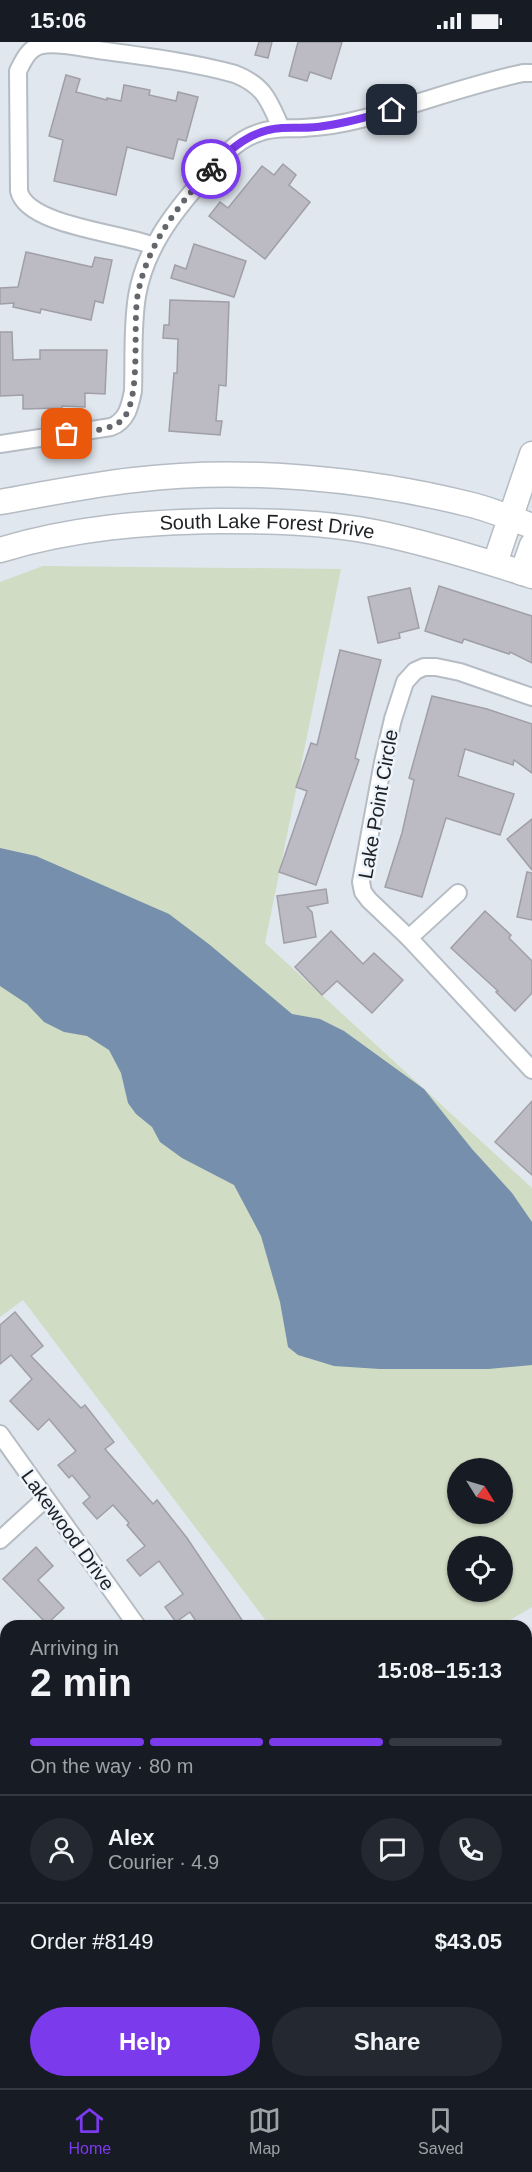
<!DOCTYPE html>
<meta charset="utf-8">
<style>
:root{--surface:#171b24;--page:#242831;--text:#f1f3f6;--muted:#9ea1a6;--line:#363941;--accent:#7c3aed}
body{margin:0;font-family:Arial,sans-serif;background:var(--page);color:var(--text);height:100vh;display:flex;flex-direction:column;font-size:22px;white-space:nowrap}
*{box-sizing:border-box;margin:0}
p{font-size:20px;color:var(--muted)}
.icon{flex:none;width:33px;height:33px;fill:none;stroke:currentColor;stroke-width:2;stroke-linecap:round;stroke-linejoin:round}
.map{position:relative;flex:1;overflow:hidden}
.side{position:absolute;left:0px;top:1578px;width:532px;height:468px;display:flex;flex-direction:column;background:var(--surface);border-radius:18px 18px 0 0;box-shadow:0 2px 4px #0004}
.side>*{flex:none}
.needle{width:39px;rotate:127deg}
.controls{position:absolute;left:447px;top:1416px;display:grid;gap:12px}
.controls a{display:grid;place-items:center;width:66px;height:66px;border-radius:50%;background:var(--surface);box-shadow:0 2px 4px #0004;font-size:30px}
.pin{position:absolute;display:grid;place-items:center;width:51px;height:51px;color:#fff;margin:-26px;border-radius:12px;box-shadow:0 3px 9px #0006}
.courier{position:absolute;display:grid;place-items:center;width:60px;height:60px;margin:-30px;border:4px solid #7c3aed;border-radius:50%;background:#fff;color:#222;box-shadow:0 2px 8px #0007}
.summary em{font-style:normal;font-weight:700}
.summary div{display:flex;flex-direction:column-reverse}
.summary{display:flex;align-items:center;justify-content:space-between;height:102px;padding:0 30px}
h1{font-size:39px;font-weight:700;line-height:45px}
.bar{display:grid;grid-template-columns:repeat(4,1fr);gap:9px 6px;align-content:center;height:72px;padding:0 30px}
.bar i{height:8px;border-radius:4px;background:var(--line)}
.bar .selected{background:var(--accent)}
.bar p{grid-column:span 4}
.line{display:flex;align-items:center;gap:15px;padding:0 30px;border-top:2px solid var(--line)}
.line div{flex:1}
.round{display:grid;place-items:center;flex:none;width:63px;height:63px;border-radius:32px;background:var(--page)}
.action{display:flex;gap:12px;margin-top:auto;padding:12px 30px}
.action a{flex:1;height:69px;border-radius:36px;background:var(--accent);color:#fff;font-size:24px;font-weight:700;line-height:69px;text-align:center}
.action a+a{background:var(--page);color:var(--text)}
.status{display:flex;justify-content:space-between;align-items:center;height:42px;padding:0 30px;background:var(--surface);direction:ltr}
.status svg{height:16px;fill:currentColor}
.tab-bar{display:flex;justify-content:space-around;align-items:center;height:84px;border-top:2px solid var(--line);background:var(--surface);font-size:16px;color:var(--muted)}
.tab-bar a{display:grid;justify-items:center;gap:3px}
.tab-bar .selected{color:var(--accent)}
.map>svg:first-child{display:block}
.green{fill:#d0dcc3;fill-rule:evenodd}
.water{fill:#758fac}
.building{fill:#bcbbc4;stroke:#a09fa8;stroke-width:1.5}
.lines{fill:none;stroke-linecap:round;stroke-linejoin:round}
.street-casing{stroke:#b5bcc3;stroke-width:20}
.secondary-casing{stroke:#b5bcc3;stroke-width:27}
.street{stroke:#fff;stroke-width:16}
.secondary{stroke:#fff;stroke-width:24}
.done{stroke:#63666b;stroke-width:6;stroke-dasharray:0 10.8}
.route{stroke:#7c3aed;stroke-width:8}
.labels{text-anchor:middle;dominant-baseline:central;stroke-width:5;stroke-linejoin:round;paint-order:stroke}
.street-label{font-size:20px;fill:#1f2124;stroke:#edf4fc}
</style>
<div class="status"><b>15:06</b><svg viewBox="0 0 49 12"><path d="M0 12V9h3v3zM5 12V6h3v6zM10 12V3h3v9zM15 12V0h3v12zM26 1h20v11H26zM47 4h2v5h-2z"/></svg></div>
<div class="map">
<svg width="532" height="2046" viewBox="0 0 532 2046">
<rect width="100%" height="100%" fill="#e0e7ee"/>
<path class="green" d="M43,524L341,527L265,901L532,1146V1565L500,1584H270L23,1258L0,1275V540ZM458,1426H502V1472H458ZM458,1504H502V1550H458Z"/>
<polygon class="water" points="0,806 36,814 169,872 210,903 292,972 320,977 344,989 424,1047 472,1107 512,1151 532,1180 532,1323 488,1327 380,1327 334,1324 298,1313 288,1305 280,1260 261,1194 234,1143 182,1116 160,1100 152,1085 136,1072 128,1061 121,1031 109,1008 87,994 64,990 44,980 27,962 0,944"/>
<g class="building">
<polygon points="259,0 272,0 268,16 255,13"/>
<polygon points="298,0 342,0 331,37 310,30 307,39 289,34"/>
<polygon points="66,33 80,37 76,50 107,58 107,56 121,59 124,43 150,48 149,53 176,59 178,50 198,55 186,99 178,97 173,117 127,105 116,153 54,139 63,98 49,94"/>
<polygon points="283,122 296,133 289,143 310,160 265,217 209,174 220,160 228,166 262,124 274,133"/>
<polygon points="194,202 246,219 234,255 171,236 175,223 186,227"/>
<polygon points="26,210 92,225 95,215 112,218 103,261 95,259 91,278 41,267 40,271 13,265 14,261 0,262 0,246 18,245"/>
<polygon points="170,258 229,260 226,344 219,343 216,379 222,379 220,393 169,389 174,331 177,331 178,297 163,296 164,283 169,283"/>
<polygon points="0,290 12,290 13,318 40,317 40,308 107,308 105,352 85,351 85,365 62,364 62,366 23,367 23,353 0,354"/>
<polygon points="439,544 532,574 532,621 510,610 509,612 464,597 462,601 425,589"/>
<polygon points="410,546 419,586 399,591 400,596 378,601 368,555"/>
<polygon points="340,608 381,618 355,716 359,718 316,843 279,830 307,749 296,745 311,701 317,703"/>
<polygon points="432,654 487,667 532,682 532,731 514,718 513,723 465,707 458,734 514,752 500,793 446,776 422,855 385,845 402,791 414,738 409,736"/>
<polygon points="532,777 532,828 507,797"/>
<polygon points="527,830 532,831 532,878 517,875"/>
<polygon points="326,847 328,861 307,865 312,870 316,895 284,901 277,854"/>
<polygon points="485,869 511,893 509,896 532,919 532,951 515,969 496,950 498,949 451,906"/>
<polygon points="331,889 363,922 374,911 403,938 372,971 337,939 322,953 295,925"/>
<polygon points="532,1059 532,1133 495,1100"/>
<polygon points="15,1270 43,1304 31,1314 81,1366 85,1363 114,1400 105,1407 153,1462 157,1458 187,1496 246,1584 199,1584 190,1570 176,1580 165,1565 183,1552 159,1519 140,1534 127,1518 145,1504 127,1483 129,1481 113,1463 97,1477 83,1461 90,1455 72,1433 69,1436 58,1423 76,1409 49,1377 38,1388 10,1359 32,1337 11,1313 0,1322 0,1283"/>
<polygon points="36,1505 53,1524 38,1538 64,1566 47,1582 3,1537"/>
</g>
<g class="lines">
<defs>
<g id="street">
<path d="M154,204C123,191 27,184 19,149L18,29C23,19 29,5 42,3C59,0 81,6 98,8C143,14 191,20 235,32C265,44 269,59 281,86"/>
<path d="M0,402L111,385C127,379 130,364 133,349C134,318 132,285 137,254C145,207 173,171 203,137C219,119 234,99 258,91C273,85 288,87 303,86C322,85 342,82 361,77C415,63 468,43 523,31H532"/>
<polyline points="532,655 460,630 436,625 424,625 415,629 405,640 393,677 383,720 361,840 363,850 369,858 409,896 532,1028"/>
<polyline points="409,896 458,851"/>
<polyline points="0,1392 137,1584"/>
<polyline points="0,1498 45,1457"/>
<polyline points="0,2007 6,2004"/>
<polyline points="198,2040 206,2046"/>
</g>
<g id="secondary">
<path d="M0,460C45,452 89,443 134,438C240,425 364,436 468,462C490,467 511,476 532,484"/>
<path id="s1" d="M0,508C72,486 145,480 220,479C271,479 324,480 374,490C428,501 480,517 532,534"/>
<polyline points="495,521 532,412"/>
<polyline points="522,531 532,503"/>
</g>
</defs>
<use href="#street" class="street-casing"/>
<use href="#secondary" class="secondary-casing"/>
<use href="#street" class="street"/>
<use href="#secondary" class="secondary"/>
</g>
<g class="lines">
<path class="done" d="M67,392C82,390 113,389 123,377C142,355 132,282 138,251C148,201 178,164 211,127"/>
<path class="route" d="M211,127C231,106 251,88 282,86C296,85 310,87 324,84C347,81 370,74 392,68"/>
</g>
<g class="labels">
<g class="street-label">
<text stroke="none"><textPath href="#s1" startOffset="270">South Lake Forest Drive</textPath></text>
<text transform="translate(378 762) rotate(-80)">Lake Point Circle</text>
<text transform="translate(68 1488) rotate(54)">Lakewood Drive</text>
</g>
</g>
</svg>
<div class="controls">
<a><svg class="needle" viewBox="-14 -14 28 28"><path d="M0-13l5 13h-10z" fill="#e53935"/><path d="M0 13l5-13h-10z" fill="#9ea1a6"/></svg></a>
<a><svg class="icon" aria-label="locate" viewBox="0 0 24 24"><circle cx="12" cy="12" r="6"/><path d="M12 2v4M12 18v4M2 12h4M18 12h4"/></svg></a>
</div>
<div class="pin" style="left:67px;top:392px;background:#ea580c"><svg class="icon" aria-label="bag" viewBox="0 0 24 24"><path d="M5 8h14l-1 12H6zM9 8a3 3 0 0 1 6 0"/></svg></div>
<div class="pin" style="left:392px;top:68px;background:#1f2937"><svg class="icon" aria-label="home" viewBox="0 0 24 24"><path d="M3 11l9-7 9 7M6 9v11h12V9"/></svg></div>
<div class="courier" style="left:211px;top:127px"><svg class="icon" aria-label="bike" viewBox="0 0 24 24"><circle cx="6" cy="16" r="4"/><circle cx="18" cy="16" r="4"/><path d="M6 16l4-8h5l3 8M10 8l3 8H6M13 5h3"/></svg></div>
<section class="side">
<div class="summary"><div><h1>2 min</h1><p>Arriving in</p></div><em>15:08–15:13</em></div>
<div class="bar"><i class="selected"></i><i class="selected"></i><i class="selected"></i><i></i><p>On the way · 80 m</p></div>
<div class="line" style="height:108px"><a class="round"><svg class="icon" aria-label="person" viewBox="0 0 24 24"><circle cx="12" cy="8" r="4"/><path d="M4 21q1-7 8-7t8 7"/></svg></a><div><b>Alex</b><p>Courier · 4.9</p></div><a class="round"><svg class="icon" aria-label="chat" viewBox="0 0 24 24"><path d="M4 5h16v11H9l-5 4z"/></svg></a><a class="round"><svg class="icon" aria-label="phone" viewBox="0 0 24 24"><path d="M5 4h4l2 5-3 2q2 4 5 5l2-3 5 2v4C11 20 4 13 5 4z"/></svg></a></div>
<div class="line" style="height:78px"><div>Order #8149</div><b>$43.05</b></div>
<div class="action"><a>Help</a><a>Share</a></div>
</section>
</div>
<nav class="tab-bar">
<a class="selected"><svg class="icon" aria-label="home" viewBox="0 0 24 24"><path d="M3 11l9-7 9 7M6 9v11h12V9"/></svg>Home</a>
<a><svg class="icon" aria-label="map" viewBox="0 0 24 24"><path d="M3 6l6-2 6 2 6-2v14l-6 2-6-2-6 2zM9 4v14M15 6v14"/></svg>Map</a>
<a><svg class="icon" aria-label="saved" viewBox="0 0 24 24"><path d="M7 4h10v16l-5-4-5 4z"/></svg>Saved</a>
</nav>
